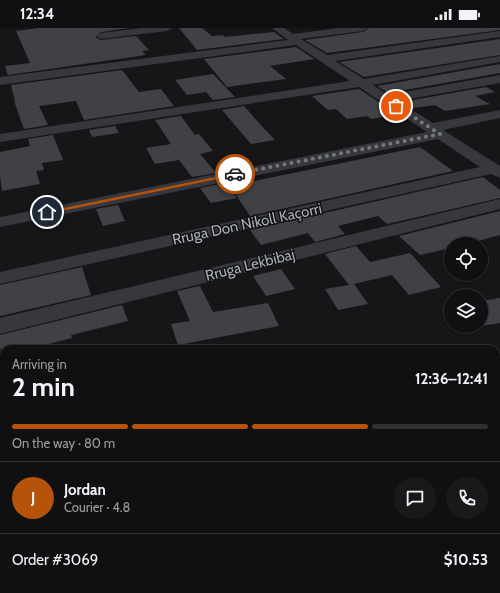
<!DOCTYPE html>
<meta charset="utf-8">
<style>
:root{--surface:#101012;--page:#19191b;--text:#f1f3f6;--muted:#9c9d9f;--line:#303032;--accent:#b45309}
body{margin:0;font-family:Cabin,sans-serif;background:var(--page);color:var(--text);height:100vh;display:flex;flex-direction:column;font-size:15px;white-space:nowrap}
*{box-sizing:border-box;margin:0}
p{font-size:13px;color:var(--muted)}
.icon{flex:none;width:22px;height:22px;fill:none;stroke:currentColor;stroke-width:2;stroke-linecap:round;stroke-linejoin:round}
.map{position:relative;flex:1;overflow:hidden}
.drawer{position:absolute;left:0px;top:317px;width:500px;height:248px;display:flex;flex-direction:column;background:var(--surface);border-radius:12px 12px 0 0;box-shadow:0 1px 3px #0004,0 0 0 1px var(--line)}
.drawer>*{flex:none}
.buttons{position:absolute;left:444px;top:209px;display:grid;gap:8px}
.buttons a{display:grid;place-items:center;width:44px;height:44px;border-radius:50%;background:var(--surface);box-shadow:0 1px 3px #0004,0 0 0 1px var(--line);font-size:20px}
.pin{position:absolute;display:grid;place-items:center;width:34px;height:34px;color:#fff;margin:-17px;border:2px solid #fff;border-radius:50%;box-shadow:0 1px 4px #0007}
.courier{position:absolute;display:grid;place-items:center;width:40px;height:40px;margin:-20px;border:3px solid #b45309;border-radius:50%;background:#fff;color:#222;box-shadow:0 1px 5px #0007}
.overview em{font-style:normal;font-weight:700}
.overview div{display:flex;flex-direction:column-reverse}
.overview{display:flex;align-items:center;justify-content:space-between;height:68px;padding:0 12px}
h1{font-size:26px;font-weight:700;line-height:30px}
.bar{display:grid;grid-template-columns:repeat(4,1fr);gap:6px 4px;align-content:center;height:48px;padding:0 12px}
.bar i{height:5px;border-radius:3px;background:var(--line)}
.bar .selected{background:var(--accent)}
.bar p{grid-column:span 4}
.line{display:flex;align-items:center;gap:10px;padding:0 12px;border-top:1px solid var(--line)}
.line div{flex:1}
.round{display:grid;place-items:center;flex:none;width:42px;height:42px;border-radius:21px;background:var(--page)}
.status{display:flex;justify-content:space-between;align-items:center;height:28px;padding:0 20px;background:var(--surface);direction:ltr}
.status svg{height:11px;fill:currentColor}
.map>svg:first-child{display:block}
.building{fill:#404145}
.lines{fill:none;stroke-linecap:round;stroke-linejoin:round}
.minor{fill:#37383d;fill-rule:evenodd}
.major{fill:#53555c;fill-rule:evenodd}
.route{fill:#b45309}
.done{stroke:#757880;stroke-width:4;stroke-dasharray:0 7.2}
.labels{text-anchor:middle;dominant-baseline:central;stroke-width:3;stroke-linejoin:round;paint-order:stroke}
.street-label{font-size:15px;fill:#a8adb8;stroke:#111113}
</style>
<div class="status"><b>12:34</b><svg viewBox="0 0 49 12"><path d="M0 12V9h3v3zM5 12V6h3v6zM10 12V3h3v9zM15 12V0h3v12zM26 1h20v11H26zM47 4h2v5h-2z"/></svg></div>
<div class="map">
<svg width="500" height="565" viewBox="0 0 500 565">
<rect width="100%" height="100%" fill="#161618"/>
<g class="building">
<polygon points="39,0 129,0 101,4 95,9 101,12 136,8 149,22 142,23 146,27 8,47 5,38 30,35 16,3"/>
<polygon points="179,0 202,0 212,8 223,7 225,9 274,4 284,11 197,22"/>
<polygon points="369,0 500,0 500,2 327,25 305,12 363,4"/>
<polygon points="500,11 500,27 364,49 339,34"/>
<polygon points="296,19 314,31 270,38 286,51 227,59 204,31"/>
<polygon points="500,36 500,45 388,65 377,58"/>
<polygon points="122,42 139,64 161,61 174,78 84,92 76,73 39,78 48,97 24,101 14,73 15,73 11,57"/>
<polygon points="213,46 235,69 213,72 206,64 187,67 175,52"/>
<polygon points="486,59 495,64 475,68 490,76 445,83 435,77 413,80 402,74"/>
<polygon points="359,61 394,84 390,84 393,87 371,91 367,88 347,91 336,81 328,82 312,68"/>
<polygon points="244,78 259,95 275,112 251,116 222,82"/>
<polygon points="181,88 195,107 199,106 213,123 200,126 216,145 192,149 179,132 155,136 146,120 171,116 155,92"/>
<polygon points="115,98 119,105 92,109 89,102"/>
<polygon points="53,107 63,132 42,135 44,142 36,143 40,156 2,163 0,148 0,124 30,118 28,111"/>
<polygon points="420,119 453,143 250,188 230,158"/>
<polygon points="483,149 500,162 500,170 387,196 378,188 338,198 345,206 315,214 308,205 261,217 250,202"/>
<polygon points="225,155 237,170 211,175 200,160"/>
<polygon points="118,177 125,193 103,198 96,181"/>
<polygon points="500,183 500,207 466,216 451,216 451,220 420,227 399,208"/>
<polygon points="356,218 370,234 410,225 441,259 409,267 392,247 354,256 368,276 338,282 325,261 349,257 325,226"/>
<polygon points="82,239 91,267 0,288 0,257"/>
<polygon points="281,241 295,261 266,268 253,248"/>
<polygon points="200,258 213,284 268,275 279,298 178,317 171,296 190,293 177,263"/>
<polygon points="500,270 500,295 481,298 481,273"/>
<polygon points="122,277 128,293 71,307 72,310 29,321 0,321 0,307"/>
</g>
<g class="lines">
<g class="minor">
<polygon points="141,0 172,0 167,3 101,11 96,8 101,5"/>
<polygon points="272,0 284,0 293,6 338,0 368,0 363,3 301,11 327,27 500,3 500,9 335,33 364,51 500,28 500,34 373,57 388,67 500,47 500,55 398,73 433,95 500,82 500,90 443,102 500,138 500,150 491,146 0,256 0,244 480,139 438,111 0,199 0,189 427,104 359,59 0,114 0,106 350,53 296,17 0,57 0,49 288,12"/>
<polygon points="500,171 500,181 0,306 0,290"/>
<polygon points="500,530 500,562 496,563 490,561 496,561 496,531"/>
<polygon points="410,561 462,561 460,565 408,565"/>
</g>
<g class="major">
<rect x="496" y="343" width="4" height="18"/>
<rect x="0" y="363" width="4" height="20"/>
</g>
</g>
<polygon class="route" points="235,145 237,147 47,186 44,184"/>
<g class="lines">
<polyline class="done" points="235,146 440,106 396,78"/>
</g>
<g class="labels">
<g class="street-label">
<text transform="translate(247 196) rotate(-12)">Rruga Don Nikoll Kaçorri</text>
<text transform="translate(250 237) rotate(-14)">Rruga Lekbibaj</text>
</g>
</g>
</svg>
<div class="buttons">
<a><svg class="icon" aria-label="locate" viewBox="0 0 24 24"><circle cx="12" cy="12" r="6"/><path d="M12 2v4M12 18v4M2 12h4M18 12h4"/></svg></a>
<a><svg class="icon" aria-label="layers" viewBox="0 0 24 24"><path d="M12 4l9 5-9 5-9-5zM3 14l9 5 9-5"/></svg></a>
</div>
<div class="pin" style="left:396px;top:78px;background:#ea580c"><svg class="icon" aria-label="bag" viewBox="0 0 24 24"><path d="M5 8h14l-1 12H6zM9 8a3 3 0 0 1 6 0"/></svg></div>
<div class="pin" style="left:47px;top:184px;background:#1f2937"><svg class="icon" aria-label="home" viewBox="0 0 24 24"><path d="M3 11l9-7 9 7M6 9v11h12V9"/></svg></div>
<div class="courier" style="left:235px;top:146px"><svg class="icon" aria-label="car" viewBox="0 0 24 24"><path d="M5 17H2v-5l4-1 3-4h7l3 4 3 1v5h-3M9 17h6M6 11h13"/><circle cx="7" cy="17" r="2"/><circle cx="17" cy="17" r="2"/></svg></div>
<section class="drawer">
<div class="overview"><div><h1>2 min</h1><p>Arriving in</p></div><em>12:36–12:41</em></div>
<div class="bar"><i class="selected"></i><i class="selected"></i><i class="selected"></i><i></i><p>On the way · 80 m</p></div>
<div class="line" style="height:72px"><b class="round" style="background:var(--accent);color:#fff">J</b><div><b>Jordan</b><p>Courier · 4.8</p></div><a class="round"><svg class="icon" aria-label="chat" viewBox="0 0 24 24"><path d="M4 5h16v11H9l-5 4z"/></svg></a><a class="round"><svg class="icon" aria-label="phone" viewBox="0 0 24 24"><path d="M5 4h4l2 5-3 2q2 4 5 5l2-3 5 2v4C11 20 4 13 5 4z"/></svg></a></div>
<div class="line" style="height:52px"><div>Order #3069</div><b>$10.53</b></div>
</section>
</div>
